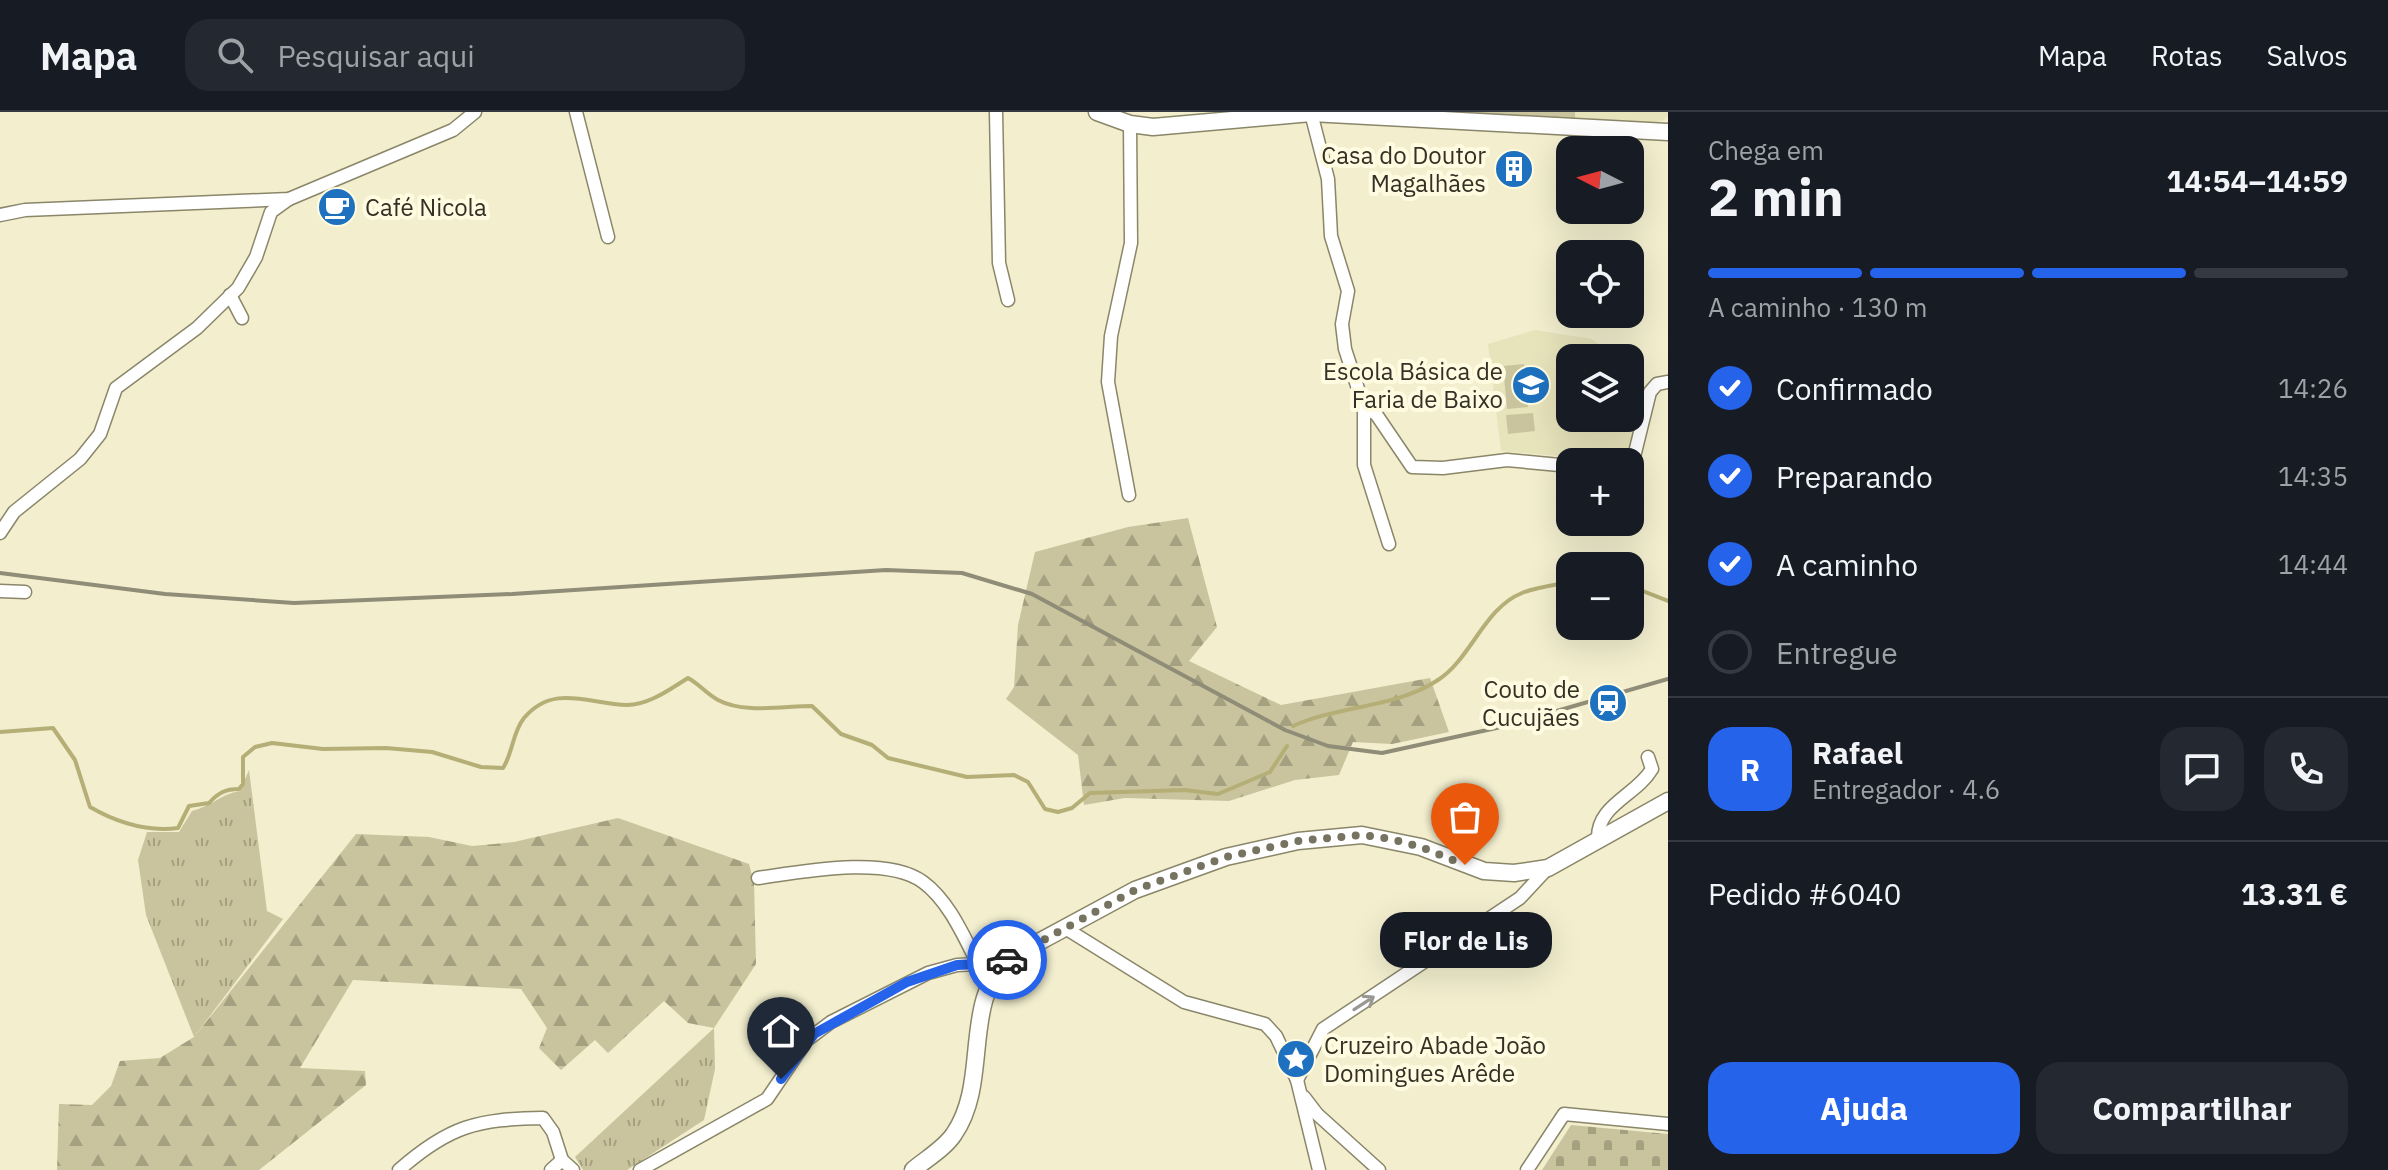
<!DOCTYPE html>
<html lang="pt">
<meta charset="utf-8">
<style>
:root{--surface:#171b24;--page:#242831;--text:#f1f3f6;--muted:#9ea1a6;--line:#363941;--accent:#2563eb}
body{margin:0;font-family:"IBM Plex Sans",sans-serif;background:var(--page);color:var(--text);height:100vh;display:flex;flex-direction:column;font-size:30px;white-space:nowrap}
*{box-sizing:border-box;margin:0}
p{font-size:26px;color:var(--muted)}
.icon{flex:none;width:44px;height:44px;fill:none;stroke:currentColor;stroke-width:2;stroke-linecap:round;stroke-linejoin:round}
.map{position:relative;flex:1;overflow:hidden}
.details{display:flex;flex-direction:column;background:var(--surface);width:720px}
.details>*{flex:none}
.needle{width:52px;rotate:276deg}
.fabs{position:absolute;left:1556px;top:24px;display:grid;gap:16px}
.fabs a{display:grid;place-items:center;width:88px;height:88px;border-radius:16px;background:var(--surface);box-shadow:0 8px 32px #0002;font-size:40px}
.pin{position:absolute;display:grid;place-items:center;width:68px;height:68px;color:#fff;margin:-82px -34px;border-radius:50% 50% 50% 0;rotate:-45deg;box-shadow:0 0 8px #0007}
.pin .icon{rotate:45deg}
.courier{position:absolute;display:grid;place-items:center;width:80px;height:80px;margin:-40px;border:6px solid #2563eb;border-radius:50%;background:#fff;color:#222;box-shadow:0 2px 10px #0007}
.bubble{position:absolute;height:56px;border-radius:24px;background:var(--surface);box-shadow:0 8px 32px #0002;font-size:26px;font-weight:700;line-height:56px;text-align:center}
.summary em{font-style:normal;font-weight:700}
.summary div{display:flex;flex-direction:column-reverse}
.summary{display:flex;align-items:center;justify-content:space-between;height:136px;padding:0 40px}
h1{font-size:52px;font-weight:700;line-height:60px}
.bar{display:grid;grid-template-columns:repeat(4,1fr);gap:12px 8px;align-content:center;height:96px;padding:0 40px}
.bar i{height:10px;border-radius:6px;background:var(--line)}
.bar .on{background:var(--accent)}
.bar p{grid-column:span 4}
.line{display:flex;align-items:center;gap:20px;padding:0 40px;border-top:2px solid var(--line)}
.line div{flex:1}
.round{display:grid;place-items:center;flex:none;width:84px;height:84px;border-radius:24px;background:var(--page)}
ol{padding:0 40px;list-style:none}
li{display:flex;align-items:center;gap:24px;height:88px}
li p{margin-inline-start:auto}
li .icon{padding:8px;border-radius:50%;background:var(--accent);color:#fff;stroke-width:4}
li:last-child{color:var(--muted)}
li i{width:44px;height:44px;border:4px solid var(--line);border-radius:50%}
.button{display:flex;gap:16px;margin-top:auto;padding:16px 40px}
.button a{flex:1;height:92px;border-radius:24px;background:var(--accent);color:#fff;font-size:32px;font-weight:700;line-height:92px;text-align:center}
.button a+a{background:var(--page);color:var(--text)}
header{display:flex;align-items:center;gap:48px;box-sizing:border-box;height:112px;padding:0 40px;background:var(--surface);border-bottom:2px solid var(--line)}
header strong{font-size:38px}
nav{display:flex;gap:44px;margin-inline-start:auto;font-size:28px}
.search{width:560px;height:72px;background:var(--page);display:flex;align-items:center;gap:20px;box-sizing:border-box;padding:0 28px;border-radius:24px;color:var(--muted);font-size:30px}
main{display:flex;flex:1;min-height:0}
.map>svg:first-child{display:block}
.built{fill:#e7e3bb}
.grass{fill:url(#grass-tufts)}
.forest{fill:url(#forest-firs)}
.cemetery{fill:url(#cemetery-stones)}
.pitch{fill:#c9c49d}
.lines{fill:none;stroke-linecap:round;stroke-linejoin:round}
.stream{stroke:#b5ae76;stroke-width:4}
.street-casing{stroke:#8a8669;stroke-width:15}
.secondary-casing{stroke:#8a8669;stroke-width:19}
.street{stroke:#fff;stroke-width:12}
.secondary{stroke:#fff;stroke-width:16}
.rail{stroke:#8f8c77;stroke-width:4}
.oneway{stroke:#999892}
.done{stroke:#767360;stroke-width:8;stroke-dasharray:0 14.4}
.route{stroke:#2563eb;stroke-width:10}
.labels{text-anchor:middle;dominant-baseline:central;stroke-width:8;stroke-linejoin:round;paint-order:stroke}
.poi-label{font-size:24px;fill:#333125;stroke:#fefbe1;text-anchor:end}
</style>
<header>
<strong>Mapa</strong>
<div class="search"><svg class="icon" aria-label="search" viewBox="0 0 24 24"><circle cx="10" cy="10" r="6"/><path d="M15 15l6 6"/></svg>Pesquisar aqui</div>
<nav><a>Mapa</a><a>Rotas</a><a>Salvos</a></nav>
</header>
<main>
<div class="map">
<svg width="1668" height="1058" viewBox="0 0 1668 1058">
<defs>
<pattern id="grass-tufts" width="24" height="20" patternUnits="userSpaceOnUse" patternTransform="scale(2)"><rect width="24" height="20" fill="#c9c49d"/><path d="M3 7l-1-3M5 7V3M7 7l1-3M15 17l-1-3M17 17v-4M19 17l1-3" fill="none" stroke="#a4a080"/></pattern>
<pattern id="forest-firs" width="22" height="20" patternUnits="userSpaceOnUse" patternTransform="scale(2)"><rect width="22" height="20" fill="#c9c49d"/><path d="M5 1l3.5 6h-7zM16 11l3.5 6h-7z" fill="#a4a080"/></pattern>
<pattern id="cemetery-stones" width="16" height="16" patternUnits="userSpaceOnUse" patternTransform="scale(2)"><rect width="16" height="16" fill="#c9c49d"/><path d="M2 7V4a2 2 0 0 1 4 0v3zM10 15v-3a2 2 0 0 1 4 0v3z" fill="#a4a080"/></pattern>
</defs>
<rect width="100%" height="100%" fill="#f2eece"/>
<g class="built">
<polygon points="1575,0 1668,0 1668,4 1662,9 1643,12 1575,7"/>
<polygon points="1535,218 1592,227 1616,246 1570,246 1570,306 1630,306 1630,299 1641,302 1630,350 1501,339 1488,232"/>
</g>
<g class="grass">
<polygon points="1437,0 1575,0 1575,7 1455,0"/>
<path d="M249,658L267,799L283,807L194,925L146,803L138,748L147,720H179L192,699C210,695 221,682 240,679Z"/>
<polygon points="714,916 715,957 704,1008 627,1058 583,1058 575,1045"/>
</g>
<g class="forest">
<polygon points="1188,406 1217,515 1189,549 1281,593 1430,566 1449,620 1392,632 1353,630 1339,663 1295,668 1229,689 1125,686 1084,693 1078,643 1006,587 1014,575 1018,513 1035,440 1128,415"/>
<polygon points="618,706 749,752 754,771 756,852 714,916 688,911 664,889 608,941 595,928 561,958 539,936 547,916 521,877 353,868 300,956 365,959 366,973 259,1058 57,1058 59,992 92,993 111,974 120,949 160,946 194,925 356,722 429,725 472,734 514,730"/>
</g>
<polygon class="cemetery" points="1571,1013 1668,1022 1668,1058 1542,1058"/>
<g class="pitch">
<polygon points="1524,252 1528,295 1507,297 1503,254"/>
<polygon points="1533,301 1535,319 1508,322 1506,303"/>
</g>
<g class="lines">
<g class="stream">
<polyline points="1630,474 1668,489"/>
<path d="M1293,614C1339,593 1396,596 1438,568C1471,547 1484,496 1522,481C1536,475 1555,473 1570,470"/>
<path d="M0,620L53,616L75,648L90,695C116,710 147,720 178,716L189,694L209,691C218,681 225,677 239,677L243,672V645L255,635L272,631L323,637L386,636L432,640L481,655L503,656C513,641 512,621 524,606C554,571 588,592 627,593C649,593 670,577 688,566C699,572 707,582 718,588C744,602 784,594 812,594L841,622L872,633L888,646L967,665L1014,663L1028,670L1045,697L1058,700L1072,696L1090,681L1185,678L1218,682L1270,660L1287,634"/>
</g>
<defs>
<g id="street">
<polyline points="576,0 608,125"/>
<polyline points="996,0 999,151 1008,188"/>
<polyline points="1311,1 1328,67 1331,124 1348,179 1342,212 1345,237 1364,295 1364,353 1389,432"/>
<polyline points="0,103 25,98 289,87 453,18 475,0"/>
<polyline points="230,183 242,206"/>
<polyline points="1364,295 1376,302 1412,355 1443,356 1507,348 1570,354"/>
<polyline points="1630,361 1650,280 1657,272 1668,270"/>
<polyline points="1129,383 1108,270 1111,224 1131,131 1130,12"/>
<polyline points="0,421 14,400 80,347 100,322 116,276 197,216 238,176 256,145 271,100 289,87"/>
<polyline points="0,479 25,480"/>
<path d="M1598,728C1596,693 1636,684 1652,657L1648,645"/>
<path d="M758,766C800,760 887,743 923,770C949,789 964,825 978,852"/>
<polyline points="1065,816 1184,890 1265,912 1276,924 1297,968 1319,1058"/>
<polyline points="1297,968 1323,917 1520,786 1548,756"/>
<polyline points="1304,985 1317,1002 1379,1058"/>
<path d="M399,1058C449,1014 477,1007 543,1006L553,1020L562,1048"/>
<polyline points="551,1058 562,1048 573,1058"/>
<polyline points="640,1058 767,987 807,928 831,910 928,861 957,853 978,852 995,859"/>
<polyline points="1527,1058 1564,1002 1668,1012"/>
</g>
<g id="secondary">
<polyline points="1097,0 1130,12 1153,15 1311,1 1668,20"/>
<path d="M913,1058C926,1047 945,1036 954,1022C991,968 960,888 1011,845L1135,778L1226,745L1298,729L1362,723L1421,735L1484,759L1514,761L1548,756L1668,689"/>
</g>
</defs>
<use href="#street" class="street-casing"/>
<use href="#secondary" class="secondary-casing"/>
<use href="#street" class="street"/>
<use href="#secondary" class="secondary"/>
<polyline class="rail" points="0,461 165,482 294,491 512,482 886,458 962,461 1032,482 1285,618 1328,634 1382,641 1501,615 1668,567"/>
</g>
<defs><path id="oneway-shaft" d="M-6 0H5M1.5-3L5.5 0L1.5 3" fill="none" stroke-width="1.6" stroke-linecap="round" stroke-linejoin="round" transform="scale(2)"/></defs>
<use class="oneway" href="#oneway-shaft" transform="translate(1364 891) rotate(-33)"/>
<g class="lines">
<polyline class="done" points="1007,848 1135,778 1226,745 1298,729 1362,723 1391,727 1421,735 1465,753"/>
<polyline class="route" points="781,967 814,922 907,870 957,853 978,852 995,859 1007,848"/>
</g>
<defs>
<symbol id="building-disc" viewBox="-11 -11 22 22"><circle r="9.5" fill="#1e71bf" stroke="#fefbe1"/><path d="M-4-6H4V6H1V3H-1V6H-4ZM-2.5-4.3h1.7v1.8h-1.7ZM.8-4.3h1.7v1.8H.8ZM-2.5-1h1.7V.8h-1.7ZM.8-1h1.7V.8H.8Z" fill="#fff"/></symbol>
<symbol id="cafe-disc" viewBox="-11 -11 22 22"><circle r="9.5" fill="#1e71bf" stroke="#fefbe1"/><path d="M-5.5-4.5H6V0H3Q3 3.5 0 3.5H-2.5Q-5.5 3.5-5.5 0ZM3-3.2v2h1.7v-2ZM-6 4.5H4V6H-6Z" fill="#fff"/></symbol>
<symbol id="school-disc" viewBox="-11 -11 22 22"><circle r="9.5" fill="#1e71bf" stroke="#fefbe1"/><path d="M0-5L7-2L0 1L-7-2ZM-4 1L0 2.5L4 1V4Q0 6-4 4Z" fill="#fff"/></symbol>
<symbol id="station-disc" viewBox="-11 -11 22 22"><circle r="9.5" fill="#1e71bf" stroke="#fefbe1"/><path d="M-3-6H3Q5-6 5-4V2Q5 4 3 4L4.5 6H3L1.5 4h-3L-3 6H-4.5L-3 4Q-5 4-5 2V-4Q-5-6-3-6ZM-3.5-4v3h7v-3ZM-3.5 1v1.5H-2V1ZM2 1v1.5H3.5V1Z" fill="#fff"/></symbol>
<symbol id="sight-disc" viewBox="-11 -11 22 22"><circle r="9.5" fill="#1e71bf" stroke="#fefbe1"/><path d="M0-6L1.8-2.2L6-1.7L2.9 1.2L3.7 5.4L0 3.3L-3.7 5.4L-2.9 1.2L-6-1.7L-1.8-2.2Z" fill="#fff"/></symbol>
</defs>
<g fill-rule="evenodd">
<use href="#building-disc" x="1492" y="35" width="44" height="44"/>
<use href="#cafe-disc" x="315" y="73" width="44" height="44"/>
<use href="#school-disc" x="1509" y="251" width="44" height="44"/>
<use href="#station-disc" x="1586" y="569" width="44" height="44"/>
<use href="#sight-disc" x="1274" y="925" width="44" height="44"/>
</g>
<g class="labels">
<g class="poi-label">
<text x="1486" y="43">Casa do Doutor<tspan x="1486" dy="28">Magalhães</tspan></text>
<text x="365" y="95" text-anchor="start">Café Nicola</text>
<text x="1503" y="259">Escola Básica de<tspan x="1503" dy="28">Faria de Baixo</tspan></text>
<text x="1580" y="577">Couto de<tspan x="1580" dy="28">Cucujães</tspan></text>
<text x="1324" y="933" text-anchor="start">Cruzeiro Abade João<tspan x="1324" dy="28">Domingues Arêde</tspan></text>
</g>
</g>
</svg>
<div class="fabs">
<a><svg class="needle" viewBox="-14 -14 28 28"><path d="M0-13l5 13h-10z" fill="#e53935"/><path d="M0 13l5-13h-10z" fill="#9ea1a6"/></svg></a>
<a><svg class="icon" aria-label="locate" viewBox="0 0 24 24"><circle cx="12" cy="12" r="6"/><path d="M12 2v4M12 18v4M2 12h4M18 12h4"/></svg></a>
<a><svg class="icon" aria-label="layers" viewBox="0 0 24 24"><path d="M12 4l9 5-9 5-9-5zM3 14l9 5 9-5"/></svg></a>
<a>+</a>
<a>−</a>
</div>
<div class="pin" style="left:1465px;top:753px;background:#ea580c"><svg class="icon" aria-label="bag" viewBox="0 0 24 24"><path d="M5 8h14l-1 12H6zM9 8a3 3 0 0 1 6 0"/></svg></div>
<div class="pin" style="left:781px;top:967px;background:#1f2937"><svg class="icon" aria-label="home" viewBox="0 0 24 24"><path d="M3 11l9-7 9 7M6 9v11h12V9"/></svg></div>
<div class="courier" style="left:1007px;top:848px"><svg class="icon" aria-label="car" viewBox="0 0 24 24"><path d="M5 17H2v-5l4-1 3-4h7l3 4 3 1v5h-3M9 17h6M6 11h13"/><circle cx="7" cy="17" r="2"/><circle cx="17" cy="17" r="2"/></svg></div>
<div class="bubble" style="left:1380px;top:800px;width:172px">Flor de Lis</div>
</div>
<section class="details">
<div class="summary"><div><h1>2 min</h1><p>Chega em</p></div><em>14:54–14:59</em></div>
<div class="bar"><i class="on"></i><i class="on"></i><i class="on"></i><i></i><p>A caminho · 130 m</p></div>
<ol>
<li><svg class="icon" aria-label="check" viewBox="0 0 24 24"><path d="M5 12l5 5 9-10"/></svg>Confirmado<p>14:26</p></li>
<li><svg class="icon" aria-label="check" viewBox="0 0 24 24"><path d="M5 12l5 5 9-10"/></svg>Preparando<p>14:35</p></li>
<li><svg class="icon" aria-label="check" viewBox="0 0 24 24"><path d="M5 12l5 5 9-10"/></svg>A caminho<p>14:44</p></li>
<li><i></i>Entregue</li>
</ol>
<div class="line" style="height:144px"><b class="round" style="background:var(--accent);color:#fff">R</b><div><b>Rafael</b><p>Entregador · 4.6</p></div><a class="round"><svg class="icon" aria-label="chat" viewBox="0 0 24 24"><path d="M4 5h16v11H9l-5 4z"/></svg></a><a class="round"><svg class="icon" aria-label="phone" viewBox="0 0 24 24"><path d="M5 4h4l2 5-3 2q2 4 5 5l2-3 5 2v4C11 20 4 13 5 4z"/></svg></a></div>
<div class="line" style="height:104px"><div>Pedido #6040</div><b>13.31 €</b></div>
<div class="button"><a>Ajuda</a><a>Compartilhar</a></div>
</section>
</main>
